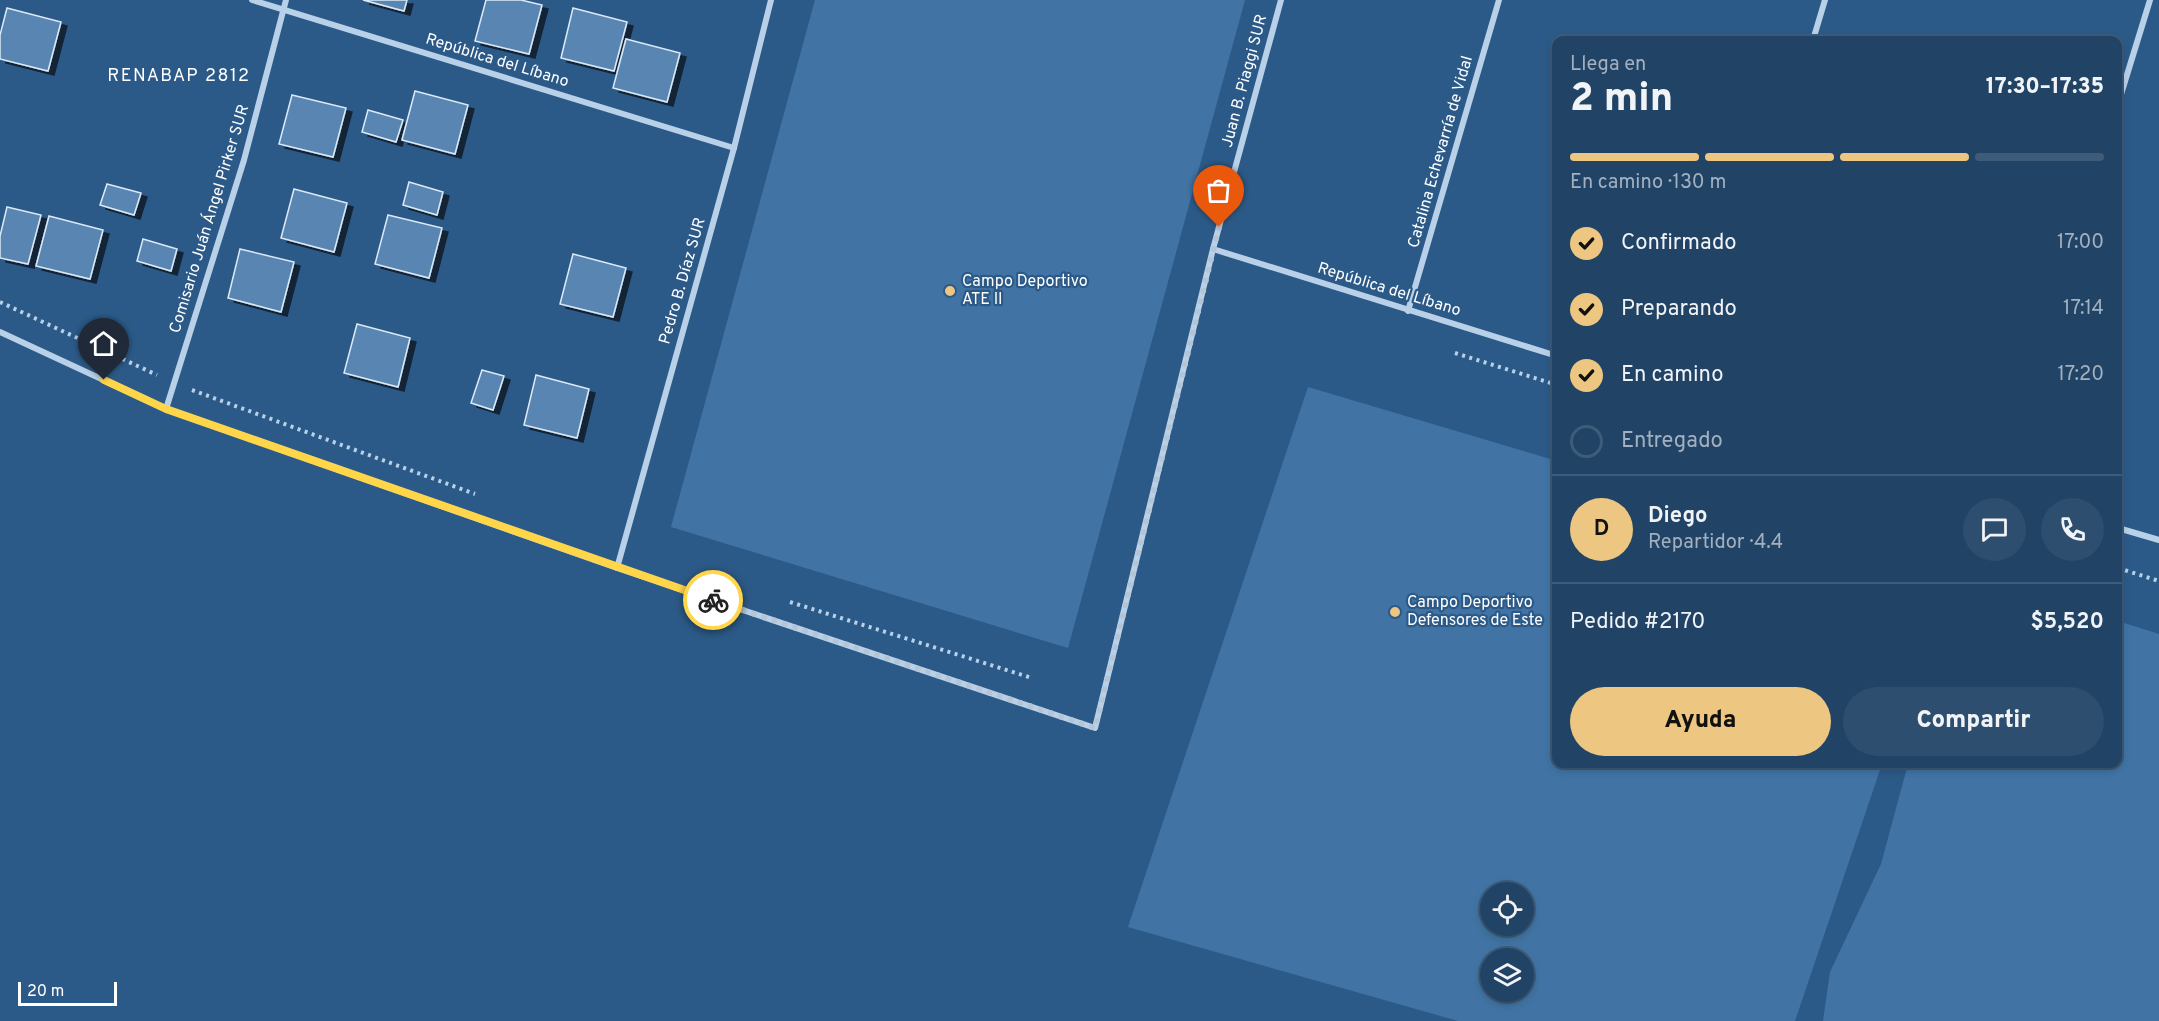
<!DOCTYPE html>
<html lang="es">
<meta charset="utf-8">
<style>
:root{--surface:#214466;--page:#2d4e6f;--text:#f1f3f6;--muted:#a2b0bf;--line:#3e5c7a;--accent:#edc781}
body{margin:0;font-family:Overpass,sans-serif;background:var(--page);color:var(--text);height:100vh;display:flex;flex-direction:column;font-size:22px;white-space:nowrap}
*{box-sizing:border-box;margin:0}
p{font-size:20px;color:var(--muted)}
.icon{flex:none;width:33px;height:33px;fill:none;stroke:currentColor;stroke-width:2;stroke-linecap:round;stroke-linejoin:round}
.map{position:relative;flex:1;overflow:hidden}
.side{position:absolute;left:1552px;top:36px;width:570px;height:732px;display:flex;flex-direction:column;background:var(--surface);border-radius:12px;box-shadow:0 3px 9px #0003,0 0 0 2px var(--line)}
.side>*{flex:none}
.controls{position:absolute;left:1480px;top:882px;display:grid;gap:12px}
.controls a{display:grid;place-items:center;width:54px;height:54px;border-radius:50%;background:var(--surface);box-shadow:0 3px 9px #0003,0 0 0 2px var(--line);font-size:30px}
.scale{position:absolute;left:18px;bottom:15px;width:99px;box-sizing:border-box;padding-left:6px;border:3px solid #fff;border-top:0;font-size:16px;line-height:21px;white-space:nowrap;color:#fff;-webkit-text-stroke:4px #2c5a88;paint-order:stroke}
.pin{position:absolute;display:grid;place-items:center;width:51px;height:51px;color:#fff;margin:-62px -26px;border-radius:50% 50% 50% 0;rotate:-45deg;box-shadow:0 0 6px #0007}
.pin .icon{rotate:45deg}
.courier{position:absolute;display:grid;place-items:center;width:60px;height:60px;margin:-30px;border:4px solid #ffd54a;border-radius:50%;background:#fff;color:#222;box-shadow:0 2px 8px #0007}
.summary em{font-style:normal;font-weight:800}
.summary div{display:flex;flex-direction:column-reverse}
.summary{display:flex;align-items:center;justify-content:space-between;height:102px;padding:0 18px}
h1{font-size:39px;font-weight:800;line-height:45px}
.bar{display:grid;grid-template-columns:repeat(4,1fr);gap:9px 6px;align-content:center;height:72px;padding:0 18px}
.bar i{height:8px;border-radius:4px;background:var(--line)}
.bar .selected{background:var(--accent)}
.bar p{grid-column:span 4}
.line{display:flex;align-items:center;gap:15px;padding:0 18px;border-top:2px solid var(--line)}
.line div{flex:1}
.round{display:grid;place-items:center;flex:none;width:63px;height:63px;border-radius:32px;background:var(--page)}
ol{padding:0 18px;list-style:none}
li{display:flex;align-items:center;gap:18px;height:66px}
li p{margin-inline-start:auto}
li .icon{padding:6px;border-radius:50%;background:var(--accent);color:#111;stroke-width:4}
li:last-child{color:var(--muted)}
li i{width:33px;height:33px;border:3px solid var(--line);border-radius:50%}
.button{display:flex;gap:12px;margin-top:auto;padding:12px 18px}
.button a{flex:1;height:69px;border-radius:36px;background:var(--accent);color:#111;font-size:24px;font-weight:800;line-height:69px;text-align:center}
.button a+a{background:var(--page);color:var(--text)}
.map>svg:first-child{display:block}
.green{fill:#4174a4;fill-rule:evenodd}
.building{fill:#5885b1;stroke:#dceaf7;stroke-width:1.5;filter:url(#shadow)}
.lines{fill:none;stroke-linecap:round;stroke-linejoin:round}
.path{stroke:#b9d1e8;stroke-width:4;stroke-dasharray:3 4.5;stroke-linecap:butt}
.street{stroke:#b9d1e8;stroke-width:6}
.done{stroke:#b5c5d5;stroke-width:6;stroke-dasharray:0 10.8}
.route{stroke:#ffd54a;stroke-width:8}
.poi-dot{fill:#edc781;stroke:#2c5a88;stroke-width:2}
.labels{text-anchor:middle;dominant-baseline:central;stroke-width:4.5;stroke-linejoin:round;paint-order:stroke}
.street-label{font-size:16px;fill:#fff;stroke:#2c5a88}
.poi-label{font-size:16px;fill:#fff;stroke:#2c5a88;text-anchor:start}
.neighbourhood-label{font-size:18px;letter-spacing:1.5px;fill:#fff;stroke:#2c5a88}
</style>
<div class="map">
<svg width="2159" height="1021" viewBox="0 0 2159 1021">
<defs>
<filter id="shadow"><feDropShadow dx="6" dy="4" stdDeviation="0" flood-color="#0009"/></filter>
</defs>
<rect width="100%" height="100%" fill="#2c5a88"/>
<g class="green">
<polygon points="815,0 1245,0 1068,648 671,527"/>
<path d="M1308,387L1557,461V764H1882L1795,1021H1458L1128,927ZM1524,892V926H1491V892ZM1524,958V992H1491V958Z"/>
<polygon points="2118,621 2159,634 2159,1021 1823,1021 1830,972 1881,864 1908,764 2118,764"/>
</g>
<g class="building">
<polygon points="363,0 407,0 404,11"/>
<polygon points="486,0 521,0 542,5 529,54 475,41"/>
<polygon points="7,8 61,22 48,71 0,59 0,35"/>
<polygon points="573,8 627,22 614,71 561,58"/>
<polygon points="626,39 680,53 667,102 613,88"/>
<polygon points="415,91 468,105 455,154 402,140"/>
<polygon points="292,95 346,108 333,157 279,144"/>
<polygon points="368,110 403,120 396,142 362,132"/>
<polygon points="409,182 443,192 437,215 403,205"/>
<polygon points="107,184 141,193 134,215 100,205"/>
<polygon points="294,189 347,203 334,252 281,238"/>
<polygon points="7,207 41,215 28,264 0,258 0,236"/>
<polygon points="388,215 442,228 429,278 375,264"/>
<polygon points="49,216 103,230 90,279 36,266"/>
<polygon points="143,239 177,249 171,271 137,261"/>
<polygon points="240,249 294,262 281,312 228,298"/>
<polygon points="573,254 626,268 613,317 560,304"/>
<polygon points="357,324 410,338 398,387 344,373"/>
<polygon points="482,370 504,376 493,410 471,403"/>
<polygon points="536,375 589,389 577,438 524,425"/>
</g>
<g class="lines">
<g class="path">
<polyline points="0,302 157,375"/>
<polyline points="1455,353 1557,385"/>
<polyline points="192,390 475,494"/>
<polyline points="2118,568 2159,581"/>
<polyline points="790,602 1032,678"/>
</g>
<g class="street">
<polyline points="252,0 734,148"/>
<polyline points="1813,40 1825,0"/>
<polyline points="2118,104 2150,0"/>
<polyline points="1213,249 1557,356"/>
<polyline points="1408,311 1499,0"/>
<polyline points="0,332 166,409 617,568 1095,728 1213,249 1281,0"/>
<polyline points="166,409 244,160 286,0"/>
<polyline points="2118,528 2159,540"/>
<polyline points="617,568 734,148 771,0"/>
</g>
</g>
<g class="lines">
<polyline class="done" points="713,600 1095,728 1219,227"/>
<polyline class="route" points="104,380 166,409 713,600"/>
</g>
<g class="poi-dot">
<circle cx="950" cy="291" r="6"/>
<circle cx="1395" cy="612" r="6"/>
</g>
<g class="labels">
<g class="street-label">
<text transform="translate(497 61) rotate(17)">República del Líbano</text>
<text transform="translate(1245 81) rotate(-75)">Juan B. Piaggi SUR</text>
<text transform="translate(1441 152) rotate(-74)">Catalina Echevarría de Vidal</text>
<text transform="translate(210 219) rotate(-73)">Comisario Juán Ángel Pirker SUR</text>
<text transform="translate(683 281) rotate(-74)">Pedro B. Díaz SUR</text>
<text transform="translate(1389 290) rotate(17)">República del Líbano</text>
</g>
<g class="poi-label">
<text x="962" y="282">Campo Deportivo<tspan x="962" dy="18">ATE II</tspan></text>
<text x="1407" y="603">Campo Deportivo<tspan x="1407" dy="18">Defensores de Este</tspan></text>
</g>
<g class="neighbourhood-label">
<text x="179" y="76">RENABAP 2812</text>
</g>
</g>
</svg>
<div class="controls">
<a><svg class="icon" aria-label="locate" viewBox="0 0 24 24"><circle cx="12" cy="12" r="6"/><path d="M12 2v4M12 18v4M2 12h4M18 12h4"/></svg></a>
<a><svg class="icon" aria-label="layers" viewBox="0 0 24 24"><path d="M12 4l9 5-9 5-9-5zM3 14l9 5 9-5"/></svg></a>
</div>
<div class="scale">20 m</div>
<div class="pin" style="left:1219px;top:227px;background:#ea580c"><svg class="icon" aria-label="bag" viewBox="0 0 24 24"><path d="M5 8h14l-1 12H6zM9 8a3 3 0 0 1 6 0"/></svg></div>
<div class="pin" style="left:104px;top:380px;background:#1f2937"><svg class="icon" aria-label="home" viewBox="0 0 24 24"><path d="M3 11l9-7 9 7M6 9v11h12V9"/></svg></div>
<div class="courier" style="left:713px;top:600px"><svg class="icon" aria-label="bike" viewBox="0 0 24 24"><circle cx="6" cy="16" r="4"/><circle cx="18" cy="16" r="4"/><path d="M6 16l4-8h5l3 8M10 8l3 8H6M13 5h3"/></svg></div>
<section class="side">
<div class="summary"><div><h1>2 min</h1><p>Llega en</p></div><em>17:30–17:35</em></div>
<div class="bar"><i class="selected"></i><i class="selected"></i><i class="selected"></i><i></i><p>En camino · 130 m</p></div>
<ol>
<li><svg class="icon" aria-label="check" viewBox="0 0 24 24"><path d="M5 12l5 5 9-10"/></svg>Confirmado<p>17:00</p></li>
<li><svg class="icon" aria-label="check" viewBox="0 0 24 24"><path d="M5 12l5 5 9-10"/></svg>Preparando<p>17:14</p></li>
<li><svg class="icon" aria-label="check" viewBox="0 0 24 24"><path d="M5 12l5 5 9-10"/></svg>En camino<p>17:20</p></li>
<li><i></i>Entregado</li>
</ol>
<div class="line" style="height:108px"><b class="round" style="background:var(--accent);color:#111">D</b><div><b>Diego</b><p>Repartidor · 4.4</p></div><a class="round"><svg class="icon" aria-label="chat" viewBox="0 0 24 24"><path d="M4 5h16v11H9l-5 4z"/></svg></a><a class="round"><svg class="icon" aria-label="phone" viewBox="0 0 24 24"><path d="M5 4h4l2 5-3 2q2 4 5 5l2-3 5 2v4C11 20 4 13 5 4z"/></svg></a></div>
<div class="line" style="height:78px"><div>Pedido #2170</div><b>$5,520</b></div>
<div class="button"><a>Ayuda</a><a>Compartir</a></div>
</section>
</div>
